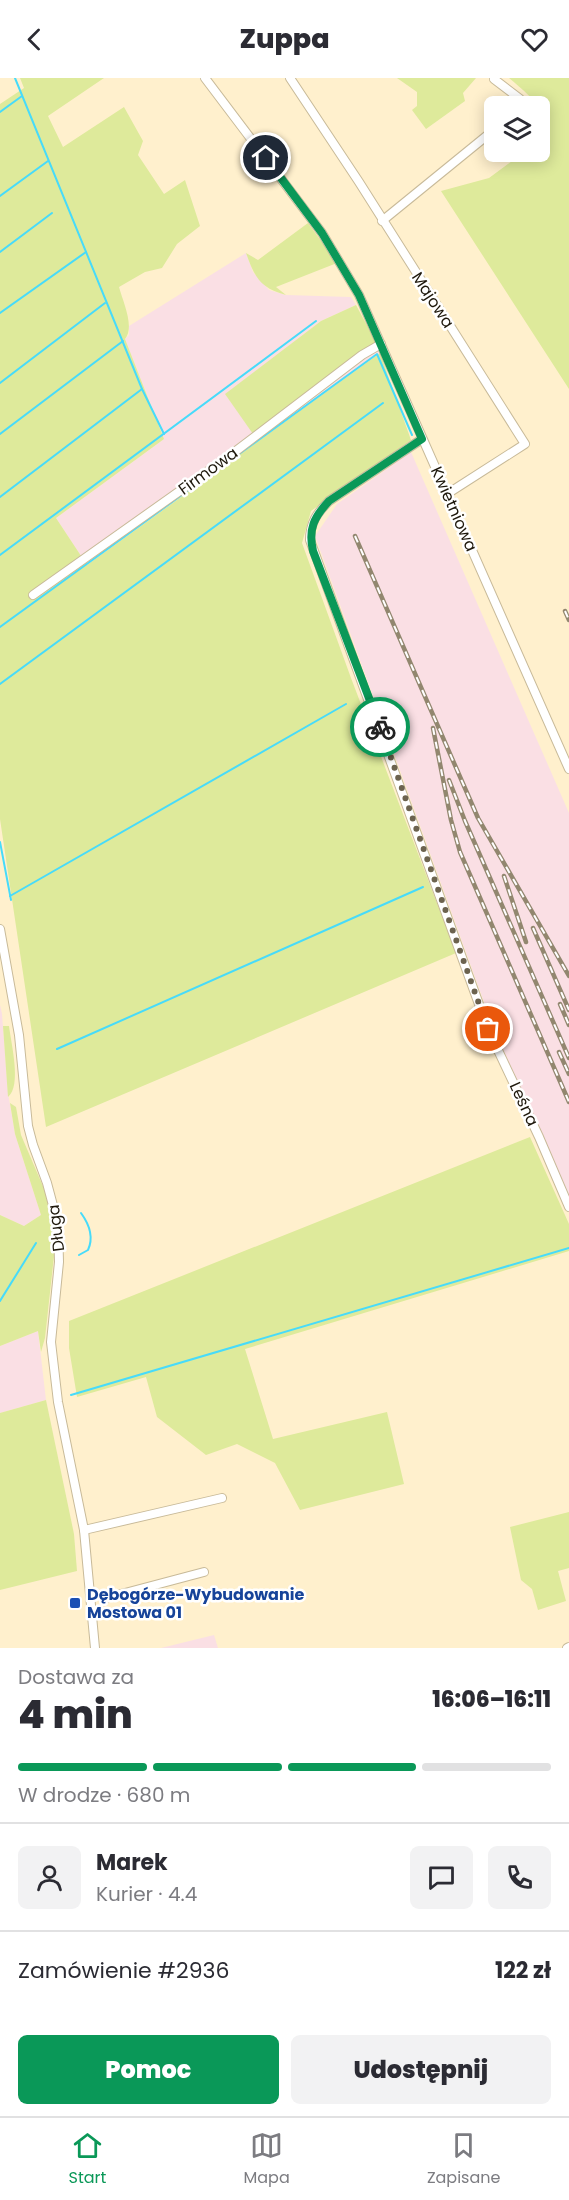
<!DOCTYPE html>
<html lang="pl">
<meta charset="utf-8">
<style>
:root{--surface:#fff;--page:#f2f2f3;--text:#2b2b33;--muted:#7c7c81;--line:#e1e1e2;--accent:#0a9858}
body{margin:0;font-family:Poppins,sans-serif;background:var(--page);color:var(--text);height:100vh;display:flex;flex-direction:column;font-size:22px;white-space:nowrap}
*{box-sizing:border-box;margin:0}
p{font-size:20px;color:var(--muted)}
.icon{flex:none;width:33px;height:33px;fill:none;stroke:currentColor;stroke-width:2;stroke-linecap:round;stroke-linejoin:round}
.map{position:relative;height:1570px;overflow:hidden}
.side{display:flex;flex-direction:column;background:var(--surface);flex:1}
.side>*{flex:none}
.controls{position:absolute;left:484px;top:18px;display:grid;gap:12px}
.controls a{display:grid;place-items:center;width:66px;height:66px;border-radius:9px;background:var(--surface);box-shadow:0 3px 15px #0003;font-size:30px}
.pin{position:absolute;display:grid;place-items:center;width:51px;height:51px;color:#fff;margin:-26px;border:3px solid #fff;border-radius:50%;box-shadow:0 2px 6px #0007}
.courier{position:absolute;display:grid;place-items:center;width:60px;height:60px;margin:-30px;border:4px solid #0a9858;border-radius:50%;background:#fff;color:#222;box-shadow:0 2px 8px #0007}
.summary em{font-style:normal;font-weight:800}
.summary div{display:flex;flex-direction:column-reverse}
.summary{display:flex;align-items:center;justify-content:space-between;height:102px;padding:0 18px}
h1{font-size:39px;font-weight:800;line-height:45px}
.bar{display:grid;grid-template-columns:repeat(4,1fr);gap:9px 6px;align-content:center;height:72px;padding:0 18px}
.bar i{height:8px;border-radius:4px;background:var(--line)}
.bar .on{background:var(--accent)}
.bar p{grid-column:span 4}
.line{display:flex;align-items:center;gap:15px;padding:0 18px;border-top:2px solid var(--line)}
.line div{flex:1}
.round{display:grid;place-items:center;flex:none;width:63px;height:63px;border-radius:9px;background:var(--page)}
.cta{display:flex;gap:12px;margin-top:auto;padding:12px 18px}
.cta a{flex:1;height:69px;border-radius:9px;background:var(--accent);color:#fff;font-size:24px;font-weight:800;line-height:69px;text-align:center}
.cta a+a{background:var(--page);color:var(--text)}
header{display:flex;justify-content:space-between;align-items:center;height:78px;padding:0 18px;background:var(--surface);font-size:27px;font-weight:800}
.tab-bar{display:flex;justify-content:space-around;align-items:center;height:84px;border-top:2px solid var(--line);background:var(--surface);font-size:16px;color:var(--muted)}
.tab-bar a{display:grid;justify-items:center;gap:3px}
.tab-bar .on{color:var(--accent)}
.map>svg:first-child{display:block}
.industrial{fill:#fadfe4}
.green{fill:#deea9b}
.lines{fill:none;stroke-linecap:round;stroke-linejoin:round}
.stream{stroke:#47dbfa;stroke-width:2}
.minor-casing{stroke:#c8ba99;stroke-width:10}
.minor{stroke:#fff;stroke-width:8}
.rail-casing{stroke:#92876f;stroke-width:4.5}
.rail{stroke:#fff;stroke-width:2;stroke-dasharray:7;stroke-linecap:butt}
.done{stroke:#6c634f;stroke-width:6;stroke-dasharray:0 10.8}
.route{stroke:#0a9858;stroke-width:8}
.transit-dot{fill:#1a4fb4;stroke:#fff;stroke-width:2}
.labels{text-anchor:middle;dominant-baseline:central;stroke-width:5;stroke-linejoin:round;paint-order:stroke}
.street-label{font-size:16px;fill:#1d170b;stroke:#fff}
.transit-label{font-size:16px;font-weight:bold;fill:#164399;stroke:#fff;text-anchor:start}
</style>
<header><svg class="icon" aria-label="back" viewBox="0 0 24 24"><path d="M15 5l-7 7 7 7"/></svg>Zuppa<svg class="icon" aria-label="heart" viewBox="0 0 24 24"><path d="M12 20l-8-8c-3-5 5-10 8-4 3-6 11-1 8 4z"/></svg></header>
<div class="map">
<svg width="569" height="1570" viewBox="0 0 569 1570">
<rect width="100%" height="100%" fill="#fff0cd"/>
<g class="industrial">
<polygon points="246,175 253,194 269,212 286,217 351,219 356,227 321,243 226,316 254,356 376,264 380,275 87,487 56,440 164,361 125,261 129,257 129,248"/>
<polygon points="411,374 569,735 569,1119 493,949 315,458 337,426"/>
<polygon points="0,927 2,936 8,1015 15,1056 41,1137 24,1148 0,1137"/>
<polygon points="38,1253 46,1322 0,1335 0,1268"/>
<polygon points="214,1557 218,1570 161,1570"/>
</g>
<g class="green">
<path d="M20,0H104L48,38L63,69L124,29L143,63L138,77L164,116L185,102L200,148L177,166L162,190L145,194L119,209C123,224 135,249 125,261L164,361L56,440L87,487L380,275L411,362L311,433L302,465L351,600L456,875L46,1049L0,741V26L24,10Z"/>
<polygon points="397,0 476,0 463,15 465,23 426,51 412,32 417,28 417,14"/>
<path d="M509,0H569V311L441,113L489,100L519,78L521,74H540V39L542,35C535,21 522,11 509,0Z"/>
<path d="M308,145L337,185L276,209L286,217C260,210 255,200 246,175L258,182Z"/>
<polygon points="356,227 376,264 253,356 225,316 321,243"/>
<path d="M3,948H9C11,965 22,1008 8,1019Z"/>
<polygon points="10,1025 16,1029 21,1057 45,1113 53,1149 54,1178 45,1260 41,1274 38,1253 0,1268 0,1137 24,1148 41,1137 15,1056"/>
<polygon points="530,1059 569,1146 569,1173 245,1271 273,1361 387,1334 404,1406 300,1432 275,1385 237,1366 206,1377 157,1339 146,1299 77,1319 69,1270 69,1243"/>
<polygon points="46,1322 74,1456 77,1493 0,1512 0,1335"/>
<polygon points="569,1434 569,1490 558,1493 566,1523 538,1532 532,1511 521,1502 510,1449"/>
</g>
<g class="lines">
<g class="stream">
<polyline points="15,0 142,311 164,356"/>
<polyline points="0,34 22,18"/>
<polyline points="0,118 48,83"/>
<polyline points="0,174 52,135"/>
<polyline points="0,235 86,174"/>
<polyline points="0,305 105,225"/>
<polyline points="0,356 123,263"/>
<polyline points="235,379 377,276 412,357"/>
<polyline points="0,419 142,311"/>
<polyline points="0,477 316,243"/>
<polyline points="0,549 230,382"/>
<polyline points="0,606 383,325"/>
<polyline points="0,764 11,822"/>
<polyline points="10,818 346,626"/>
<polyline points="57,971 423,809"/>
<path d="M79,1177L88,1172C94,1159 89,1146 81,1135"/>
<polyline points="0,1223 36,1165"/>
<polyline points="71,1317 569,1170"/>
</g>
<defs>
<g id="minor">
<polyline points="205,0 322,155 359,217 569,691"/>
<polyline points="290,0 359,104 525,366 447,416"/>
<polyline points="494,1 520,21 522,28"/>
<polyline points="382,143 495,51"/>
<path d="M422,361L329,423C317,435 310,445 310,462L488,951L539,1059L569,1129"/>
<polyline points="33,517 232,376 362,277 381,266"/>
<polyline points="0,851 19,957 28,1048 33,1067 47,1105 58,1146 59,1184 51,1264 58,1324 84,1452 95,1570"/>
<polyline points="84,1452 222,1420"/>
<polyline points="106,1520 204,1494"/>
<polyline points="567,1570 569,1569"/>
</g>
</defs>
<use href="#minor" class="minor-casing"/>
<use href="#minor" class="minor"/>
<defs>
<g id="rail">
<polyline points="355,458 478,740 569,898"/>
<polyline points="565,533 569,542"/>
<polyline points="433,650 451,742 460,774 569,1024"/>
<polyline points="449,702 465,743 569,980"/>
<polyline points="504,798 526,864"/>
<polyline points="533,850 569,932"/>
<polyline points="560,926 569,947"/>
<polyline points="559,974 569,996"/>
</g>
</defs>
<use href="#rail" class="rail-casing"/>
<use href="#rail" class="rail"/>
</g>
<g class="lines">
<polyline class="done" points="380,649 488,951"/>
<path class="route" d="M266,80L322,155L359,217L422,361L329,423C314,439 308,451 313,473L380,649"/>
</g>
<rect class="transit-dot" x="69" y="1519" width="12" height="12" rx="3"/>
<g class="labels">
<g class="street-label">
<text transform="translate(433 222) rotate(57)">Majowa</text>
<text transform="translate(208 393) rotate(-36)">Firmowa</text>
<text transform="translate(454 431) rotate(66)">Kwietniowa</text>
<text transform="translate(524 1026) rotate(65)">Leśna</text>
<text transform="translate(56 1150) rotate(-97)">Długa</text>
</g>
<g class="transit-label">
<text x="87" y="1516">Dębogórze-Wybudowanie<tspan x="87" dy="18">Mostowa 01</tspan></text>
</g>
</g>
</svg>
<div class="controls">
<a><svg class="icon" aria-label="layers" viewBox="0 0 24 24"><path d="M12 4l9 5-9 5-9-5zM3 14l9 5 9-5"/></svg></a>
</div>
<div class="pin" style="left:488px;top:951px;background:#ea580c"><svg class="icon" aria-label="bag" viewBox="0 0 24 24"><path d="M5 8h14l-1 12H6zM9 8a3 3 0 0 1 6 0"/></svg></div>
<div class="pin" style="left:266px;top:80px;background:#1f2937"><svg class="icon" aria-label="home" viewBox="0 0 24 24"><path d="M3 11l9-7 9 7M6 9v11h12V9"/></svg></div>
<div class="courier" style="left:380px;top:649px"><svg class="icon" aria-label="bike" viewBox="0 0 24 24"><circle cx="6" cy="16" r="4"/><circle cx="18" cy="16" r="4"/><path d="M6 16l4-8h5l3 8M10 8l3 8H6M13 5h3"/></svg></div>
</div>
<section class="side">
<div class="summary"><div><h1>4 min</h1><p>Dostawa za</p></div><em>16:06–16:11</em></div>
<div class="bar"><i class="on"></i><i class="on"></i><i class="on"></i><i></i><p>W drodze · 680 m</p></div>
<div class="line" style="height:108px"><a class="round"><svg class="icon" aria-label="person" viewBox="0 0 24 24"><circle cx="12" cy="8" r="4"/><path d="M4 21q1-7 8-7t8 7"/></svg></a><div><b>Marek</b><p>Kurier · 4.4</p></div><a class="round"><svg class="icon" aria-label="chat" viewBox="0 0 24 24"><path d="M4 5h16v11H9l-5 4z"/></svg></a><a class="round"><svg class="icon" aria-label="phone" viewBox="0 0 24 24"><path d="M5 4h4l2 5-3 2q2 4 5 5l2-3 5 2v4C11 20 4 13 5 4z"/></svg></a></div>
<div class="line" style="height:78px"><div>Zamówienie #2936</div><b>122 zł</b></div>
<div class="cta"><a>Pomoc</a><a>Udostępnij</a></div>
</section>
<nav class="tab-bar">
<a class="on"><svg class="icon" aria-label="home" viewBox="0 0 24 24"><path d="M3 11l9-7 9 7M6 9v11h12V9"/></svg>Start</a>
<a><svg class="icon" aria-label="map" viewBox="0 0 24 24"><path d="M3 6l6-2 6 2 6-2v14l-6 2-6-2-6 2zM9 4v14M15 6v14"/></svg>Mapa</a>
<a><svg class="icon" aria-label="saved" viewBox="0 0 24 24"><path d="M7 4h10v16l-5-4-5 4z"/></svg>Zapisane</a>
</nav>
